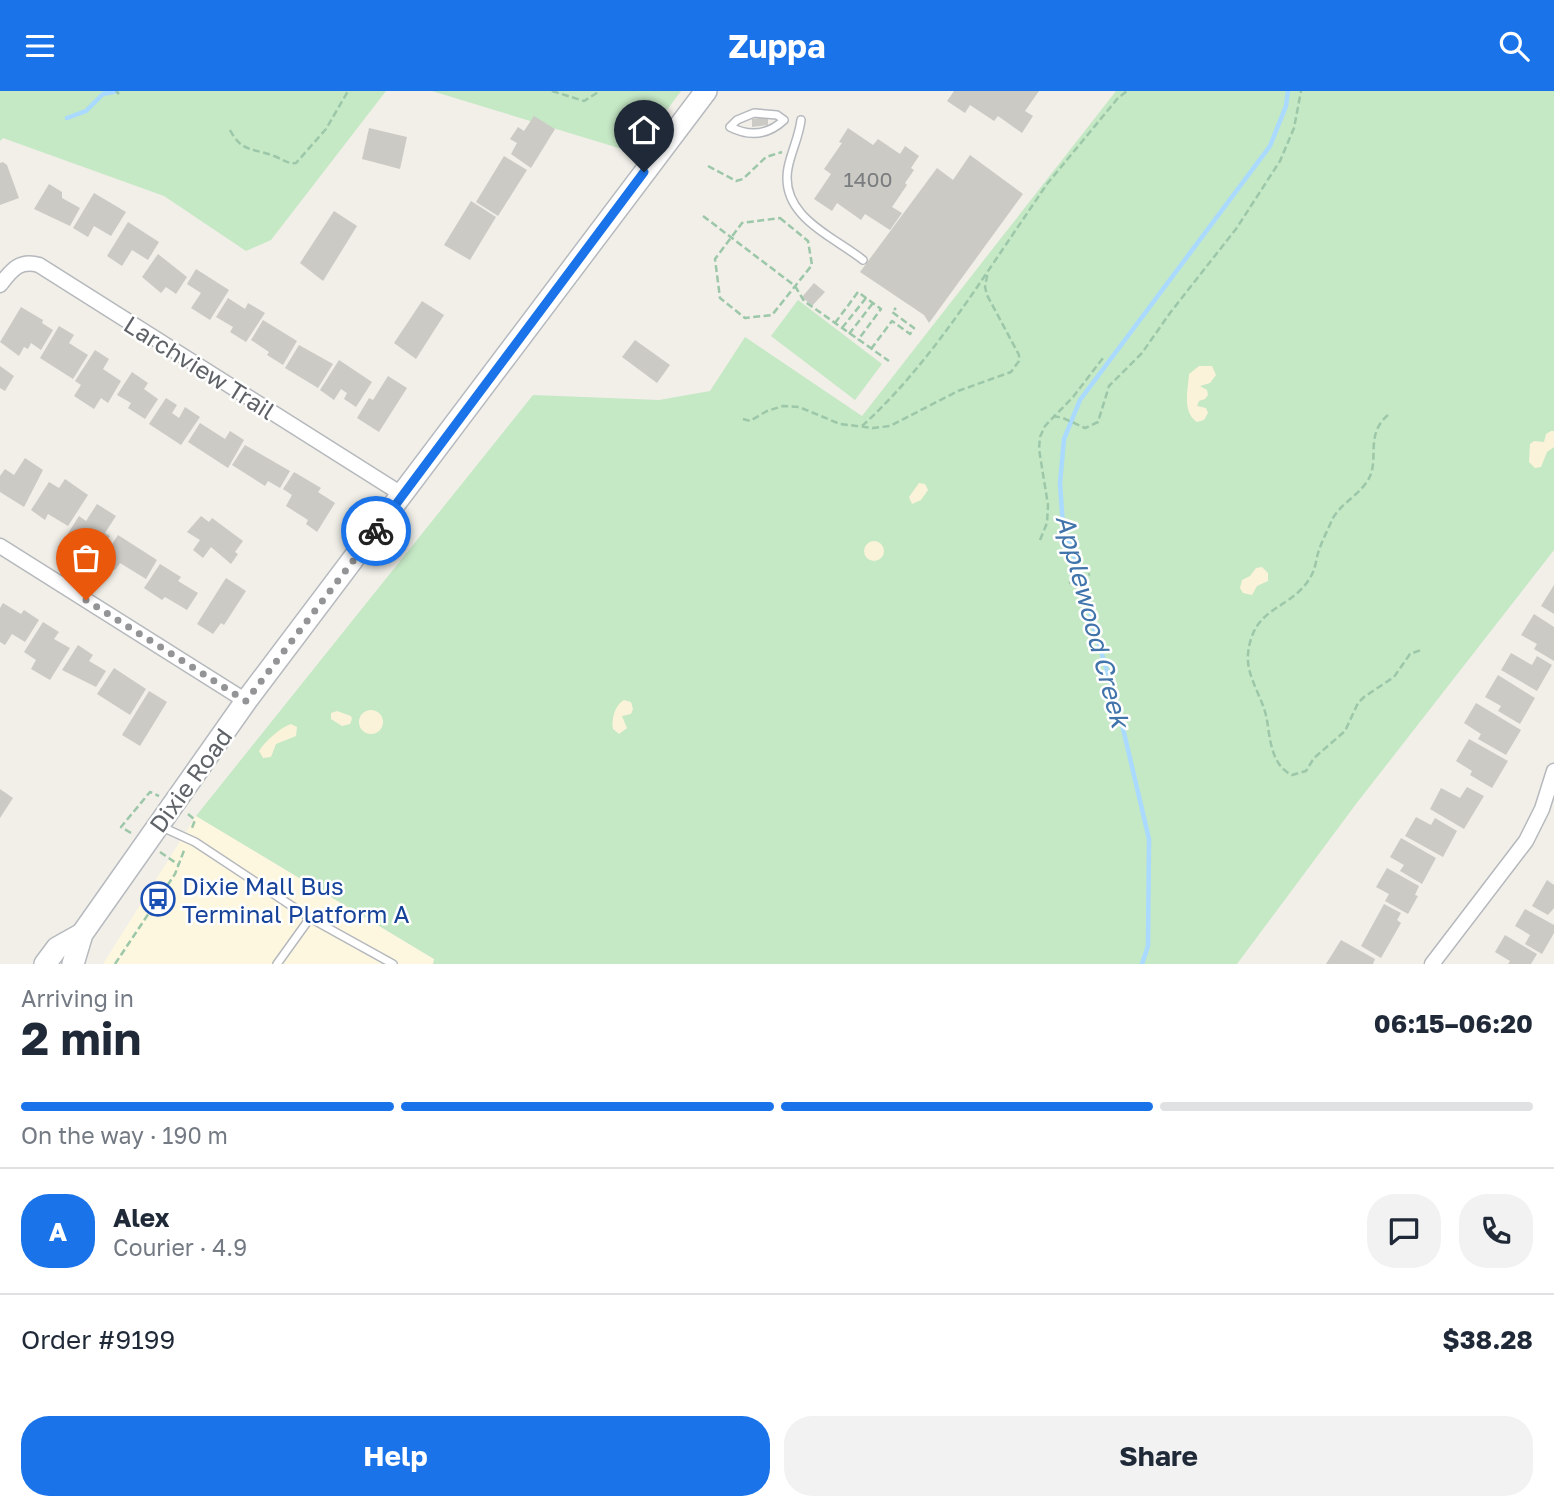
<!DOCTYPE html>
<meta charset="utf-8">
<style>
:root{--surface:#fff;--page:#f2f2f3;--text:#1f2937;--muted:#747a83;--line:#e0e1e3;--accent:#1a73e8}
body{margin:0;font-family:"Golos Text",sans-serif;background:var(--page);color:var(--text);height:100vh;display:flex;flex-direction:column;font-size:26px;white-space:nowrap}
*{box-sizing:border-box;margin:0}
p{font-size:23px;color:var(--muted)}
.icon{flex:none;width:38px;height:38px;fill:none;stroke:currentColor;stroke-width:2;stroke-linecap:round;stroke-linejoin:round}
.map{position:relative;height:873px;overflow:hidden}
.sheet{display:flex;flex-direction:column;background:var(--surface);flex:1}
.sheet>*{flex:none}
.pin{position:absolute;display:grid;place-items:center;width:60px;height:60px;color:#fff;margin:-72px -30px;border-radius:50% 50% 50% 0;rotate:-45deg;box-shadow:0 0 7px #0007}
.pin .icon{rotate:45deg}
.courier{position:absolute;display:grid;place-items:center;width:70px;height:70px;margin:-35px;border:5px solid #1a73e8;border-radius:50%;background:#fff;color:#222;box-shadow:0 2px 9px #0007}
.overview em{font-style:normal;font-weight:700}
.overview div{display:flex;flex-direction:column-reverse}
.overview{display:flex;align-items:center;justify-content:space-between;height:119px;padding:0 21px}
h1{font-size:46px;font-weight:700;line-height:52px}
.bar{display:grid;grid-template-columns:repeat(4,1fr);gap:10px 7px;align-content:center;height:84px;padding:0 21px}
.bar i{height:9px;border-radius:5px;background:var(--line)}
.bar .current{background:var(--accent)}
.bar p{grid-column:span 4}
.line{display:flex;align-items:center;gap:18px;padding:0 21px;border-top:2px solid var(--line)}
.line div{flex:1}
.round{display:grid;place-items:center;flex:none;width:74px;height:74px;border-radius:28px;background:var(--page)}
.button{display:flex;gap:14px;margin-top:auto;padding:14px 21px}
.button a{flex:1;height:80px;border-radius:28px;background:var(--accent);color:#fff;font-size:28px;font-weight:700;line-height:80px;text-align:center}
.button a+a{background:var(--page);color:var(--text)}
header{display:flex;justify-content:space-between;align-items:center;height:91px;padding:0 21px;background:var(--accent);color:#fff;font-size:32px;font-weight:700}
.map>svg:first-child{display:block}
.commercial{fill:#fef7e0}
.green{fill:#c5e8c5}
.sand{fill:#fbf3d9}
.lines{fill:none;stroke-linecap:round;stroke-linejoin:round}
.stream{stroke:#aadaff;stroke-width:4.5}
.building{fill:#cccac5}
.lane-casing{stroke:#b5b8bc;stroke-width:10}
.street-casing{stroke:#b5b8bc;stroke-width:17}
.secondary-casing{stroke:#b6babf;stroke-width:24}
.path{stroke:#9cc7a9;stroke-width:2.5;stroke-dasharray:7 3.5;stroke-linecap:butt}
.lane{stroke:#fff;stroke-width:7}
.street{stroke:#fff;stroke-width:14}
.secondary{stroke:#fff;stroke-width:21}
.done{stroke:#929495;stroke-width:7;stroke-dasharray:0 12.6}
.route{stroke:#1a73e8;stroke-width:9}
.labels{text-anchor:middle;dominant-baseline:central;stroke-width:5;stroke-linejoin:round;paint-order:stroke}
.number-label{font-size:21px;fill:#7a7d7f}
.street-label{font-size:24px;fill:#5f6368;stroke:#fff}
.transit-label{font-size:24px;fill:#164399;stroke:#fff;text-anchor:start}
.water-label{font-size:26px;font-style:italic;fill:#4174aa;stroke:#fff}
</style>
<header><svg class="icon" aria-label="menu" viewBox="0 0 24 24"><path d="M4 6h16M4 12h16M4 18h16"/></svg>Zuppa<svg class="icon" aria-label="search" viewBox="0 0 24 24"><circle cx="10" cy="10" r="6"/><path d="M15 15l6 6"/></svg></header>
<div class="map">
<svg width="1554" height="873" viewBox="0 0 1554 873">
<rect width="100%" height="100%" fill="#f1efe8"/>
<polygon class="commercial" points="196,725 442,873 103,873"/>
<g class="green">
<polygon points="0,0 386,0 271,149 246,160 164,105 3,47 0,50"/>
<polygon points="432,0 681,0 635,62"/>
<polygon points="1116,0 1554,0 1554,459 1356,713 1237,873 433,873 434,868 196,725 533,304 659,309 710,300 745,246 862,325"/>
<polygon points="798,209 882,273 855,309 771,245"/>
</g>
<g class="sand">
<path d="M1199,275H1212L1216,284L1210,292L1200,295L1207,299L1208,304L1205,308L1199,310L1197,315L1206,317L1208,322L1204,329L1197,331C1182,321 1188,299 1189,283Z"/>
<polygon points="1551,340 1554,340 1554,356 1547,361 1541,376 1535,377 1529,371 1530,353 1534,350 1544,351 1546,343"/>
<polygon points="919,392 925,393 928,399 921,409 912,413 909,406"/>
<circle cx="874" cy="460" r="10"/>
<polygon points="1262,476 1268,482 1268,490 1257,495 1252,504 1243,502 1240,497 1242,489 1250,485 1256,477"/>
<path d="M624,609L631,611L633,618L631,623L622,625L627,637L619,643L613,638C611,628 615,614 624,609Z"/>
<circle cx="371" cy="631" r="12"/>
<polygon points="337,620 351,625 352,628 350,633 342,635 331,628 331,622"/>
<path d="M291,633L297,636L296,645L276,653L271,666L263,667L259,660C266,649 280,637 291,633Z"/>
</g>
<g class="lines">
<g class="stream">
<polyline points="67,27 86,20 103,3 117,0"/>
<polyline points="1142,873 1148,855 1149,748 1117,612 1095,541 1080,481 1063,435 1060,392 1064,348 1080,309 1270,55 1286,15 1288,0"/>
</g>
</g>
<g class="building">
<polygon points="954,0 1039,0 1025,20 1033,25 1022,42 998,25 994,30 970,14 965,22 947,10"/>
<polygon points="534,25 555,38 531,77 511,63 517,52 510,48 518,36 524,40"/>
<polygon points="768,26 768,34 752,36 752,28"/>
<polygon points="369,37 407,46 400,78 362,68"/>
<polygon points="848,37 873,54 878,48 900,63 905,55 919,65 911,77 914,79 905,92 907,94 892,116 902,122 890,139 865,123 861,129 837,112 832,120 814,108 831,83 824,78 842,52 839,51"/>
<polygon points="970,64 1023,103 929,232 924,224 860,181 937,77 953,89"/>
<polygon points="504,65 527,79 498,125 476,111"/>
<polygon points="3,71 7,74 19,107 0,114 0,72"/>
<polygon points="49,93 62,101 62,107 80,117 70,135 34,118"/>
<polygon points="94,102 126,121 111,145 94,135 88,146 73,137"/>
<polygon points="471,110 496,126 470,169 444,154"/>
<polygon points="334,120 357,135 323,190 300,172"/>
<polygon points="128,131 159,151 148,169 132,159 122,175 107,165"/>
<polygon points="158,163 187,186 176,203 166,196 161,202 142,186"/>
<polygon points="196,178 229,199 210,229 191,217 201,202 187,193"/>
<polygon points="814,192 825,201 812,215 802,206"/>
<polygon points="228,207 245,218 248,212 265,222 246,251 230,241 233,236 216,226"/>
<polygon points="422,210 444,224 416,268 394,252"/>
<polygon points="21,216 43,229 42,232 53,239 41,259 31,252 28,258 24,256 19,265 0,251"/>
<polygon points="263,229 297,250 283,274 267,264 269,261 251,249"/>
<polygon points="59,235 74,244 69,252 88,264 73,288 40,267"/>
<polygon points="635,249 670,274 657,292 622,266"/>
<polygon points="299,254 333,273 318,297 285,277"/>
<polygon points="95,259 109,268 103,278 121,290 108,312 101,307 94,318 74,305 81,294 75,290"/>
<polygon points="339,269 372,291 356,316 344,308 347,302 341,298 334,309 320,299"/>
<polygon points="0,275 14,285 5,300 0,297"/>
<polygon points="132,281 148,292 144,298 158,308 145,328 128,317 131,312 117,304"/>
<polygon points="388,285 407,297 379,341 357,327 369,307 373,309"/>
<polygon points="166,307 177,314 172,322 179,327 185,316 200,326 181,354 149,333"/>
<polygon points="200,332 225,348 230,340 244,349 228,377 188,351"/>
<polygon points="245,354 290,380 280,397 268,390 265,395 232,374"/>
<polygon points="25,367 43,379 24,416 0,401 0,385 5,378 14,384"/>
<polygon points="294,381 321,397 318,401 335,412 317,441 306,433 308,429 286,415 292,404 283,398"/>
<polygon points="65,388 88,404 68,435 48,423 45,429 31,419 49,391 59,397"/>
<polygon points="97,413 116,425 105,442 110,445 98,464 67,444 79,425 86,430"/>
<polygon points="201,425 209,431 212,427 243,450 235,461 238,463 231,473 211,456 203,467 193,459 200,449 187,441"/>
<polygon points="118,444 157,469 146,488 120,472 115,479 101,470"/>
<polygon points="160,473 181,486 178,490 198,502 187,519 165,506 162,509 144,497"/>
<polygon points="226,487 246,500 224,534 221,532 213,543 197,533"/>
<polygon points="1554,494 1554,523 1541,515"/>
<polygon points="3,512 21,523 24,519 39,529 25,551 12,543 5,554 0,551 0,517"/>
<polygon points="1534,523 1554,536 1554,570 1534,558 1537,553 1521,544"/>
<polygon points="43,531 59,541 54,548 70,557 50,589 31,578 36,569 24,561"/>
<polygon points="78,554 93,564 89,570 106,580 96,596 62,579"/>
<polygon points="1511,562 1532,574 1537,565 1552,574 1537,600 1501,579"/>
<polygon points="114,577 146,598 130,624 97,603"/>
<polygon points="1498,584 1535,607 1520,633 1498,620 1501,615 1485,606"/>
<polygon points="149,600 167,611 140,655 122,644"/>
<polygon points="1476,612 1521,639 1506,664 1478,648 1481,643 1464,632"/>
<polygon points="1469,648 1508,670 1492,697 1470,684 1472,680 1456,670"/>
<polygon points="1467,696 1484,705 1464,738 1430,718 1441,697 1460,707"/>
<polygon points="0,698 13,707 0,727"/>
<polygon points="1416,726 1431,734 1435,727 1457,740 1443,766 1405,745"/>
<polygon points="1401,747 1436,767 1422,793 1400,780 1404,774 1390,766"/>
<polygon points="1387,777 1419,795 1415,804 1418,805 1408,823 1385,810 1389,803 1376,796"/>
<polygon points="1547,789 1554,794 1554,817 1548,824 1532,815"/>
<polygon points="1384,813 1401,822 1397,829 1401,832 1381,867 1361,855"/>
<polygon points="1525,818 1554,834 1554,842 1542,863 1525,853 1530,844 1515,835"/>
<polygon points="1505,844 1537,863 1531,873 1508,873 1510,870 1495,861"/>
<polygon points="1341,849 1375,868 1373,873 1326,873"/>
</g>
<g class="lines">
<defs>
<g id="lane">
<path d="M754,22L777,24L784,29C768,44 750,46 730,36L737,29Z"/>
<path d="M801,29C799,46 791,61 788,77C779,125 833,145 863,169"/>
<polyline points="162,736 195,751 310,827 393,873"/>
<polyline points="277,873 310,827"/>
</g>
<g id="street">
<path d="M0,194C11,180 19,168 39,174L403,404"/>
<polyline points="0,455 246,610"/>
<polyline points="1432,873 1526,750 1542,718 1554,680"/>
</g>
<g id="secondary">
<polyline points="45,873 57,857 82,843"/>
<polyline points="73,873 82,843 246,610 706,0"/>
</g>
</defs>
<use href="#lane" class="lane-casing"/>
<use href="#street" class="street-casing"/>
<use href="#secondary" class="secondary-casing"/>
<g class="path">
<polyline points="116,0 119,3"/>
<polyline points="552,0 584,10 600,0"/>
<path d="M230,39C242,62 254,57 274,65C282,68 287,73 296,72L326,38L348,0"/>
<polyline points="708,75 736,90 743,88 766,66 782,61"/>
<polyline points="703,125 795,195 804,210 889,270"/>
<polygon points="780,127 808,150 812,174 772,224 745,227 720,207 715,168 742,132"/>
<polyline points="835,232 858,201 881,218 858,249"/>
<polyline points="842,237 866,207"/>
<polyline points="849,243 873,212"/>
<polyline points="871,258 892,230 910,243 914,237 892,221 896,217"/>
<path d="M1388,324C1363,345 1382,371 1366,392C1356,406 1342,412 1333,427C1328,438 1322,450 1318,462C1316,470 1315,479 1310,487C1290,520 1253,514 1248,563C1246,586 1263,606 1267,629C1270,649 1272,675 1292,684L1306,680L1314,667L1345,640L1358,612L1364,606L1394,586L1410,563L1421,559"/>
<polyline points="1053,325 1063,327 1085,337 1098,331 1109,295 1142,262 1170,222 1236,138 1280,70 1294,37 1301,0"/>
<polyline points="743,328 750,330 767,320 783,315 799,316 840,333 873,337 890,335 958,300 1011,281 1019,270 1019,264 987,204 985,196 988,180 1047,93 1118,7 1127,0"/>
<path d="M862,335C909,293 951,235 986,183"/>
<polyline points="1040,449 1047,432 1048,414 1039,358 1040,346 1045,335 1073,306 1103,267"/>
<polyline points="1069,492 1090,483"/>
<polyline points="188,723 195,729 192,737"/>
<polyline points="131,742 121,736 150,701 159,705"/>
<polyline points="160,761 179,774"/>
<polyline points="115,873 175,783 185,757"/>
</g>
<use href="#lane" class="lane"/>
<use href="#street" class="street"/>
<use href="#secondary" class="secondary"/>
</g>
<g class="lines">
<polyline class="done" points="86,509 246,610 376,440"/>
<polyline class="route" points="376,440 644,81"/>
</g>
<defs>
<symbol id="bus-ring" viewBox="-11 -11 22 22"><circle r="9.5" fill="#fff" stroke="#1a4fb4" stroke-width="1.5"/><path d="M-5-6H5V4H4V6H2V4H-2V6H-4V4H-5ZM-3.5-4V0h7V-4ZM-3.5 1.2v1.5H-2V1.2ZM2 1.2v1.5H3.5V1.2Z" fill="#1a4fb4"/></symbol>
</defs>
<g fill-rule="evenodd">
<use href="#bus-ring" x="139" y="789" width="38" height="38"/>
</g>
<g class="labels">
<g class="number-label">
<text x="868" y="88">1400</text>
</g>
<g class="street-label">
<text transform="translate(200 276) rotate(32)">Larchview Trail</text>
<text transform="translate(190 689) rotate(-54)">Dixie Road</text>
</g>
<g class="transit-label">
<text x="182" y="794">Dixie Mall Bus<tspan x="182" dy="28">Terminal Platform A</tspan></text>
</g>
<g class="water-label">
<text transform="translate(1093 530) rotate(75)">Applewood Creek</text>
</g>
</g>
</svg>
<div class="pin" style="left:86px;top:509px;background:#ea580c"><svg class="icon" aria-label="bag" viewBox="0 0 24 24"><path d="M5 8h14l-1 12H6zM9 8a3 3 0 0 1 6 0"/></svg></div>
<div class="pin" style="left:644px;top:81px;background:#1f2937"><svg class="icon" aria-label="home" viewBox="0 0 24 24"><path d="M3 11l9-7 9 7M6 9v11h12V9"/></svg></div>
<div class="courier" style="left:376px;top:440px"><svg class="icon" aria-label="bike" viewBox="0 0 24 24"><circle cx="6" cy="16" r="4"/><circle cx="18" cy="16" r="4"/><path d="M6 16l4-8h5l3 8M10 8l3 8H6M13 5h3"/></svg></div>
</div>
<section class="sheet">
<div class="overview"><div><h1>2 min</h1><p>Arriving in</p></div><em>06:15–06:20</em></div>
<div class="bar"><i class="current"></i><i class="current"></i><i class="current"></i><i></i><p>On the way · 190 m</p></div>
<div class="line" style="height:126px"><b class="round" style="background:var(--accent);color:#fff">A</b><div><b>Alex</b><p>Courier · 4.9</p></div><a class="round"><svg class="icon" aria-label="chat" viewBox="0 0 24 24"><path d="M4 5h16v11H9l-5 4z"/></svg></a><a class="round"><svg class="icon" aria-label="phone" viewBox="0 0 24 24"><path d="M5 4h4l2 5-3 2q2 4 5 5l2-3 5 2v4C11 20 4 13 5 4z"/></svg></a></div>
<div class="line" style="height:91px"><div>Order #9199</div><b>$38.28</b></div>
<div class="button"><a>Help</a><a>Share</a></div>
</section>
